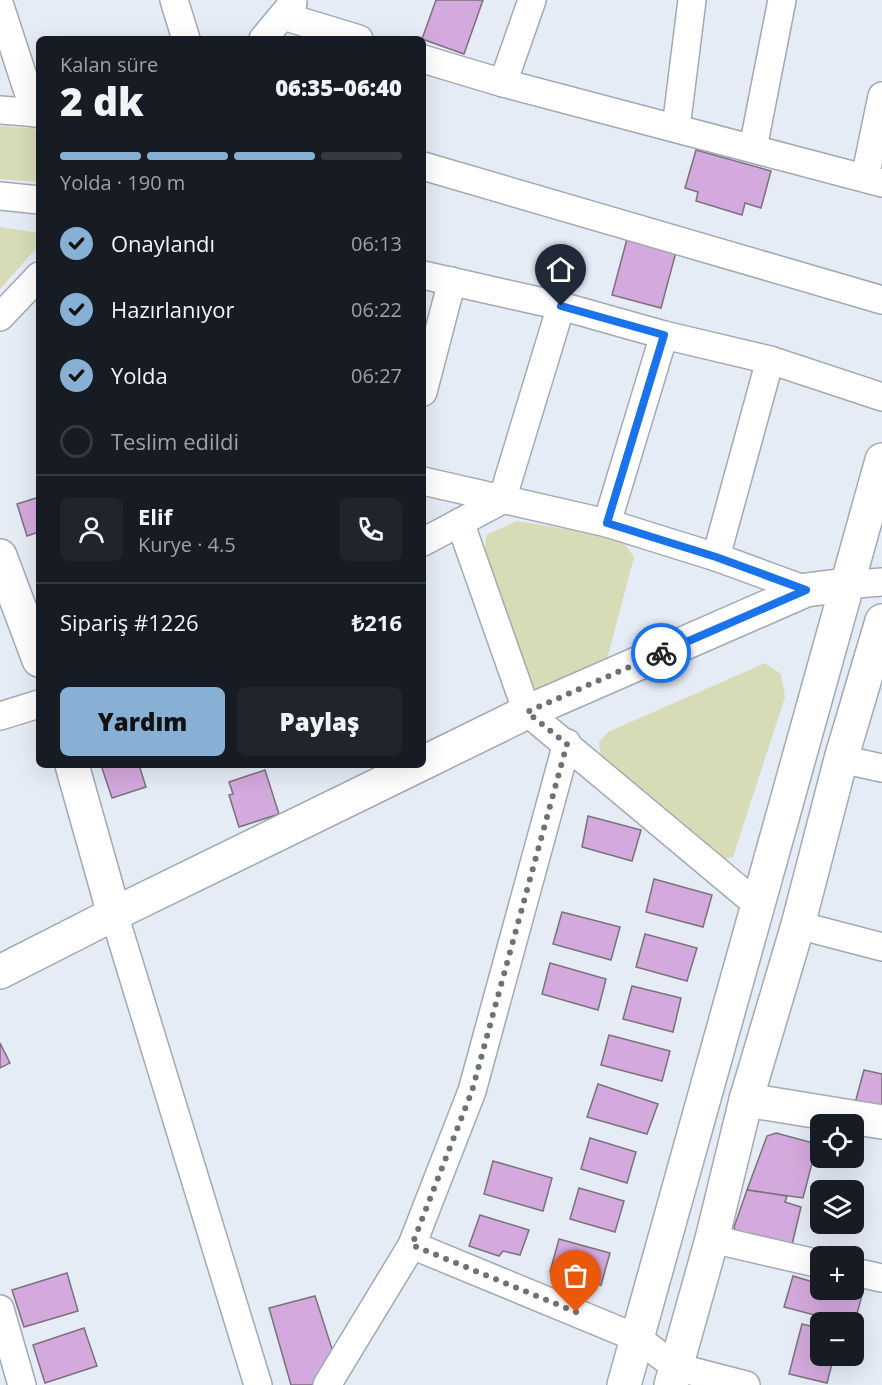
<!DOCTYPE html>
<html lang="tr">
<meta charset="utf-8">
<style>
:root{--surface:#171b24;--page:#20242c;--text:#f1f3f6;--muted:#9ea1a6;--line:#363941;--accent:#88b0d5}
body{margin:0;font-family:"Open Sans",sans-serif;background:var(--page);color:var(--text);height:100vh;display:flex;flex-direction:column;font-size:22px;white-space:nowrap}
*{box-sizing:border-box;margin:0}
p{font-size:20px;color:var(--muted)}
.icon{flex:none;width:33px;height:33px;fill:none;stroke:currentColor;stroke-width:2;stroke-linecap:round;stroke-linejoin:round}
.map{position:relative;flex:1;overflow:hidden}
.side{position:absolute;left:36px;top:36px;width:390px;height:732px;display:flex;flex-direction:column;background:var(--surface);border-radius:9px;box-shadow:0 6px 24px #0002}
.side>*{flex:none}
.controls{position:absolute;left:810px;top:1114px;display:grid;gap:12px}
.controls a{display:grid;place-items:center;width:54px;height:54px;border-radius:9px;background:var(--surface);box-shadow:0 6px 24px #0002;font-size:30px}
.pin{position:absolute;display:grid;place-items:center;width:51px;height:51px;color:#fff;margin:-62px -26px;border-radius:50% 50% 50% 0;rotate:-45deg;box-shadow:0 0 6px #0007}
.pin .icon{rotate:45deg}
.courier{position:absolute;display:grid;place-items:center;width:60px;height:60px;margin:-30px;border:4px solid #1a73e8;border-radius:50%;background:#fff;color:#222;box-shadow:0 2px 8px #0007}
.overview em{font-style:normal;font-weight:800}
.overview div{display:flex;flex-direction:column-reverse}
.overview{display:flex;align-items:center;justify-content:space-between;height:102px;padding:0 24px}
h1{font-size:39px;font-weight:800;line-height:45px}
.bar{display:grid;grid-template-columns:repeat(4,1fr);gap:9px 6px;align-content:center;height:72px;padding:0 24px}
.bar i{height:8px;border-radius:4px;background:var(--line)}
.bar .current{background:var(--accent)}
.bar p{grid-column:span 4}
.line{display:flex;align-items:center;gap:15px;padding:0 24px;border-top:2px solid var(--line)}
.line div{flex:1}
.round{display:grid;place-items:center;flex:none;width:63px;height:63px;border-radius:9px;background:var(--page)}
ol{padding:0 24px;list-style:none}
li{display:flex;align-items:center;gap:18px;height:66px}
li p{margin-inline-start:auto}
li .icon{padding:6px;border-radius:50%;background:var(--accent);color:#111;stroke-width:4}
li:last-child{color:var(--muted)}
li i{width:33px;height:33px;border:3px solid var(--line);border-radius:50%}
.primary-button{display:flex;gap:12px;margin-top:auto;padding:12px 24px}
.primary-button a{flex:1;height:69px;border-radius:9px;background:var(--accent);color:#111;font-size:24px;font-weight:800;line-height:69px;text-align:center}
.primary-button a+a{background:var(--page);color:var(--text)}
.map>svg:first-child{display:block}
.green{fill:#d7dcb6}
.building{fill:#d4a9dd;stroke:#79727b;stroke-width:1.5}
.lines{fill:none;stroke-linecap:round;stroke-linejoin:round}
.minor-casing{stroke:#a2a9b1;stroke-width:30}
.tertiary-casing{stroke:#a2a9b1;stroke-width:36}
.minor{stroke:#fff;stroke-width:27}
.tertiary{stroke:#fff;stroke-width:33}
.done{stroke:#6d7278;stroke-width:6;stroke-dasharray:0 10.8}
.route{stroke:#1a73e8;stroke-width:8}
</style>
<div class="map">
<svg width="882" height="1385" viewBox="0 0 882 1385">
<rect width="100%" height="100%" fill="#e5ecf6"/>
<g class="green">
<polygon points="0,126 39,129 39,182 0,179"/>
<polygon points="0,227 39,233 39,245 0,289"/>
<polygon points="517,521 620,538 634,557 605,667 530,690 485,552 486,535"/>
<polygon points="765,663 781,674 785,697 733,857 716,862 601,757 599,742 608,732"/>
</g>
<g class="building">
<polygon points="436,0 483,0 464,54 422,39"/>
<polygon points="696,150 771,171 761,208 745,203 742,215 696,201 698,192 685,188"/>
<polygon points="627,239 676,252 661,308 612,295"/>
<polygon points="39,497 39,532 27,536 17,504"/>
<polygon points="101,765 139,765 146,787 112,798"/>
<polygon points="265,770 279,814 239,827 229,795 233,794 229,782"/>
<polygon points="588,816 641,830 632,861 582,847"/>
<polygon points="654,879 712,895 703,927 646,912"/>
<polygon points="562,912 620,927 611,960 553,944"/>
<polygon points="645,934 697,948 687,981 636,967"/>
<polygon points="550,963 606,979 598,1010 542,994"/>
<polygon points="632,986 681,998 673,1032 623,1019"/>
<polygon points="609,1035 670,1051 662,1081 601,1065"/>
<polygon points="0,1043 10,1063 0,1068"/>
<polygon points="864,1070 882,1074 882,1113 854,1107"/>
<polygon points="598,1084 658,1104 647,1134 587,1117"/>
<polygon points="776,1133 817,1144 803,1198 747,1190 767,1136"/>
<polygon points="590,1138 636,1152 627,1183 581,1169"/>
<polygon points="493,1161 552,1178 543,1211 484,1194"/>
<polygon points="579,1188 624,1201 615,1232 570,1219"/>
<polygon points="747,1190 787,1196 785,1202 801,1207 790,1253 740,1243 734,1227"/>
<polygon points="480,1215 529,1230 520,1255 503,1251 499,1256 469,1246"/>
<polygon points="559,1239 610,1253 601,1285 550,1272"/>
<polygon points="67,1273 78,1311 24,1327 12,1290"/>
<polygon points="793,1276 820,1284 820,1290 845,1290 862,1295 854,1325 854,1323 845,1323 784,1307"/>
<polygon points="315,1296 335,1358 316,1385 291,1385 269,1308"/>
<polygon points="802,1324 820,1328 820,1356 834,1356 827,1383 789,1374"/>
<polygon points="84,1328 97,1366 45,1383 33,1345"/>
</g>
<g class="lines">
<defs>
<g id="minor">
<polyline points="174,0 186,39"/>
<polyline points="0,6 35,113"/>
<polyline points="283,16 359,39"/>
<polyline points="263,39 293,3"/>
<polyline points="423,59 503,83 882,183"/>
<polyline points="503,83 532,0"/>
<polyline points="0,110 39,113"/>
<polyline points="676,128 692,0"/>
<polyline points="753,148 782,0"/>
<polyline points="423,166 882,300"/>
<polyline points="865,178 882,96"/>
<polyline points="0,196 39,200"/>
<polyline points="423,275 561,306 664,335 770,360 882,397"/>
<polyline points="0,317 39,276"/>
<polyline points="423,392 452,281"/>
<polyline points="423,481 607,523 716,557 806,590"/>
<polyline points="460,522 527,712 759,906"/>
<polyline points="607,523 664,335"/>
<polyline points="423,542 502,500 561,306"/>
<polyline points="716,557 770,360"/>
<polyline points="846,585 882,582"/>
<polyline points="0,716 39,704"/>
<polyline points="841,759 882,768"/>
<polyline points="114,914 258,1385"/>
<polyline points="798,925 882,947"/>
<polyline points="712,1239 820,1264"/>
<polyline points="412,1245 637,1338 676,1367 746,1385"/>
<polyline points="854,1272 882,1278"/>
<polyline points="0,1309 22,1385"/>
<polyline points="327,1385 412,1245 472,1091 567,743"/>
</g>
<g id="tertiary">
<polyline points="0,556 39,660"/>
<polyline points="423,763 527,712 806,590 846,585"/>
<polyline points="72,765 114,914"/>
<polyline points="0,972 114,914 419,765"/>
<polyline points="746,1100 882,1122"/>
<polyline points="624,1385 882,460"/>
<polyline points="671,1385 712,1239 746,1100 798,925 841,759 882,621"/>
</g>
</defs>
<use href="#minor" class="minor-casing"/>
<use href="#tertiary" class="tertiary-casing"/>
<use href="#minor" class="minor"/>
<use href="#tertiary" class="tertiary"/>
</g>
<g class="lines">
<polyline class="done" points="576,1312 412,1245 472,1091 567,744 527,712 661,653"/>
<polyline class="route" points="561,306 664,335 607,523 716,557 806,590 661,653"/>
</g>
</svg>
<div class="controls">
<a><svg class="icon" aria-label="locate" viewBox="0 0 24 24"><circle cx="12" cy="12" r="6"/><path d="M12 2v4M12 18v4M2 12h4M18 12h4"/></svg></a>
<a><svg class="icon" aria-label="layers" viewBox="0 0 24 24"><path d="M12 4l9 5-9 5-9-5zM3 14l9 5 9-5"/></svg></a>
<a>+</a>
<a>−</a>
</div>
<div class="pin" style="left:576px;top:1312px;background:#ea580c"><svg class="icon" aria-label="bag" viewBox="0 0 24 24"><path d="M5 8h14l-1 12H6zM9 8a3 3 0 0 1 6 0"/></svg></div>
<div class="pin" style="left:561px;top:306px;background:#1f2937"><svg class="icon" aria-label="home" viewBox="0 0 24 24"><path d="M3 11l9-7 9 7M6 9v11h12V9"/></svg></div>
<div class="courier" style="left:661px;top:653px"><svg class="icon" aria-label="bike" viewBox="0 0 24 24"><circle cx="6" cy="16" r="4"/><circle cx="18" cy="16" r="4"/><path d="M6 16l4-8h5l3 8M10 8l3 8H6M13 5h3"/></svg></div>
<section class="side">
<div class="overview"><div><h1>2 dk</h1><p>Kalan süre</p></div><em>06:35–06:40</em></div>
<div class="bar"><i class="current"></i><i class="current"></i><i class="current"></i><i></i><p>Yolda · 190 m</p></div>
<ol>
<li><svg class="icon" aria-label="check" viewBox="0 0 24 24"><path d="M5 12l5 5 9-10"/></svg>Onaylandı<p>06:13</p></li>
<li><svg class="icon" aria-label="check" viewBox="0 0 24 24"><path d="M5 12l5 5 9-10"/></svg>Hazırlanıyor<p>06:22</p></li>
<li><svg class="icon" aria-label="check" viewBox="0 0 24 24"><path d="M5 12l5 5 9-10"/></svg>Yolda<p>06:27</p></li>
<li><i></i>Teslim edildi</li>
</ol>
<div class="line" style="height:108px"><a class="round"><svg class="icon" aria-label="person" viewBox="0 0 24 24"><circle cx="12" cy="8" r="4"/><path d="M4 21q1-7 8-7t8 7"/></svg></a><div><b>Elif</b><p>Kurye · 4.5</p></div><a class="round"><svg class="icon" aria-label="phone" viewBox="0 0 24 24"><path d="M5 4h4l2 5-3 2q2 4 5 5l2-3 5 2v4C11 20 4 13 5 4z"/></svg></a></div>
<div class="line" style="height:78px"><div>Sipariş #1226</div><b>₺216</b></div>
<div class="primary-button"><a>Yardım</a><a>Paylaş</a></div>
</section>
</div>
